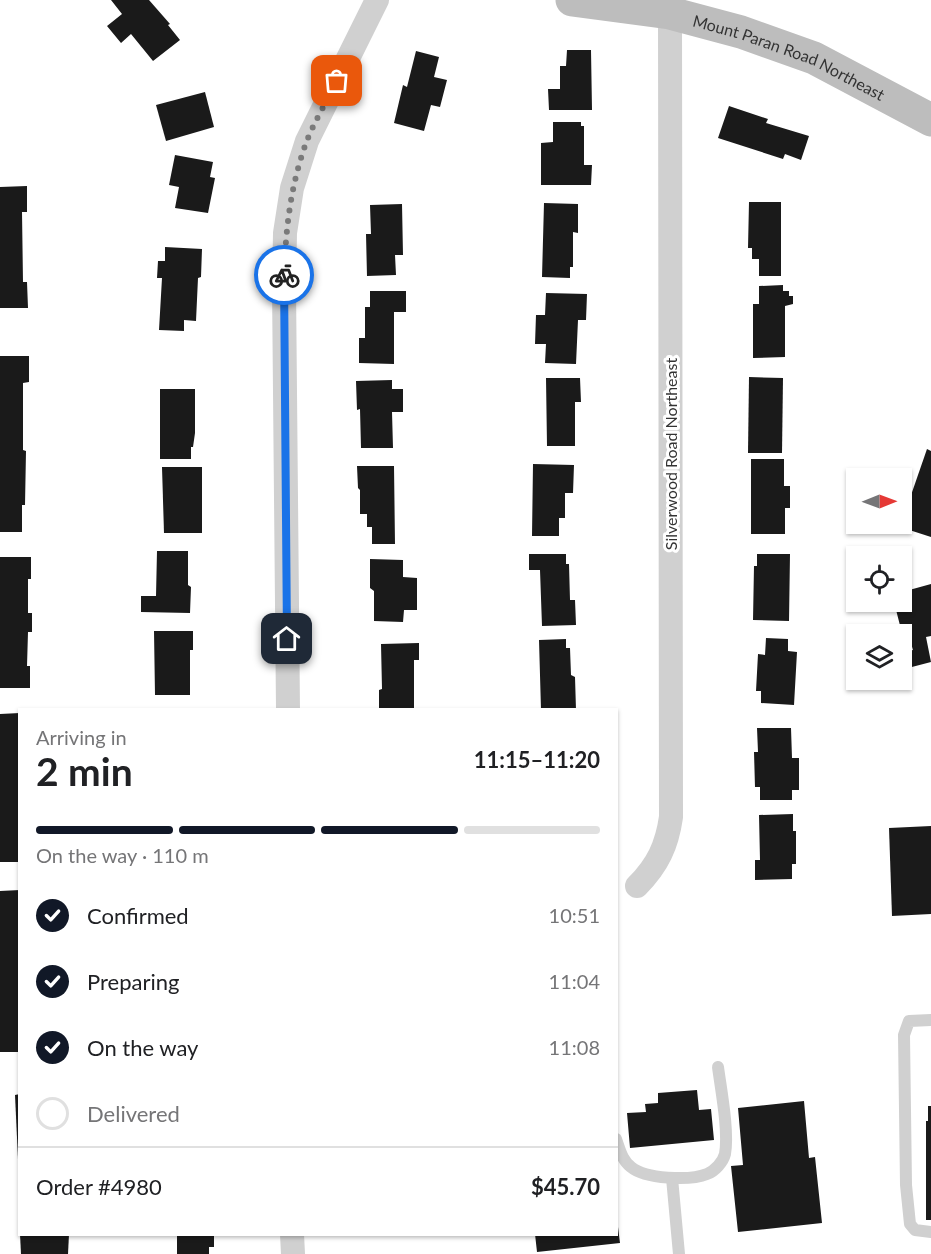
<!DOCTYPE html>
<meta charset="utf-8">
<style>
:root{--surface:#fff;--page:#f2f2f2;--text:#202124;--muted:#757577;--line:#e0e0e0;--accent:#111827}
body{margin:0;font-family:Lato,sans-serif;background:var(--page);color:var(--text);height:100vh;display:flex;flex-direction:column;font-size:22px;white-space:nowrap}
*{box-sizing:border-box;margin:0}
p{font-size:20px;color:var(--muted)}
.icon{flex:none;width:33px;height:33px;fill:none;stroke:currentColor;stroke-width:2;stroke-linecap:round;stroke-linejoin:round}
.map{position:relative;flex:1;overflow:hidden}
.sheet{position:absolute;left:18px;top:708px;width:600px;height:528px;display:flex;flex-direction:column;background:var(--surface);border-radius:0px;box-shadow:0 2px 4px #0004}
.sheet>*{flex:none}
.needle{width:39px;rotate:89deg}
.tools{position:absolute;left:846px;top:468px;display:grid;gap:12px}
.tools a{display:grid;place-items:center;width:66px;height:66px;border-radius:0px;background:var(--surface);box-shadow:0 2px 4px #0004;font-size:30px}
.pin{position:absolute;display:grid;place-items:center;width:51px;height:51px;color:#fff;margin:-26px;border-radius:12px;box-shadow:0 3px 9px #0006}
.courier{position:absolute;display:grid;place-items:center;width:60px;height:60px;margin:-30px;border:4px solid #1a73e8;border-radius:50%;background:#fff;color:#222;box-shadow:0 2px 8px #0007}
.overview em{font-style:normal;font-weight:700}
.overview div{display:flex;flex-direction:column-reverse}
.overview{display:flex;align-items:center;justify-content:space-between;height:102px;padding:0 18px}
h1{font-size:39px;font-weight:700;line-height:45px}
.bar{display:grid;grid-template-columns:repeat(4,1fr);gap:9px 6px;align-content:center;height:72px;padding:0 18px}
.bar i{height:8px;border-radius:4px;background:var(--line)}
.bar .on{background:var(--accent)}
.bar p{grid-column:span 4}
.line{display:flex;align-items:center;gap:15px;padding:0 18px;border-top:2px solid var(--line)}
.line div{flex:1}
ol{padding:0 18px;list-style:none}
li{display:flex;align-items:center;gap:18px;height:66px}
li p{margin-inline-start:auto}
li .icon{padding:6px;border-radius:50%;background:var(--accent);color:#fff;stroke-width:4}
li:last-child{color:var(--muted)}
li i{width:33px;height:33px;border:3px solid var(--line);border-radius:50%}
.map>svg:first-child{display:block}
.building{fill:#1a1a1a}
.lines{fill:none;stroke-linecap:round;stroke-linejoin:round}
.service{stroke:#d0d0d0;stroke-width:12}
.minor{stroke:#d0d0d0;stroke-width:24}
.secondary{stroke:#bdbdbd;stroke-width:33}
.done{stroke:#7a7a7a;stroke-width:6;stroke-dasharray:0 10.8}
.route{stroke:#1a73e8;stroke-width:8}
.labels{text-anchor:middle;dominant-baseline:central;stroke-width:6;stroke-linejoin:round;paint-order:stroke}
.street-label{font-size:16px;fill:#333;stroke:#fff}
</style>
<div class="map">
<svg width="931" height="1254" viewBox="0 0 931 1254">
<rect width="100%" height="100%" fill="#fff"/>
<g class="building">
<polygon points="111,0 149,0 170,24 168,25 180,40 153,61 131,34 121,43 107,26 122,14"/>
<polygon points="567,50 591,50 592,110 549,110 548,89 560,89 560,66 566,66"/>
<polygon points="416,51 439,57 434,77 447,80 440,107 431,105 424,131 394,123 403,85 407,87"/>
<polygon points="205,92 214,127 166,141 156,105"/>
<polygon points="729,106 768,119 766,123 809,136 801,160 785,154 783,159 718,138"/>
<polygon points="553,122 581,122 581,126 584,126 584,165 592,165 591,185 541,185 541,143 553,142"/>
<polygon points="175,155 213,162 210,177 215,178 208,213 175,208 179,187 169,185"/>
<polygon points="27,186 27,212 22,212 23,282 27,282 28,308 0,308 0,187"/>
<polygon points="749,202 781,202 781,276 759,276 759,259 752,259 752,248 748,248"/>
<polygon points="544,203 578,204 578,233 573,232 573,267 570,267 570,278 542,277"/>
<polygon points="402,204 403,255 395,255 396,275 367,276 366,234 371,234 370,205"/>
<polygon points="165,247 202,249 201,277 198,278 196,321 184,320 184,331 159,330 162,278 157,278 158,261 165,261"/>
<polygon points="783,285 783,291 789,291 789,296 793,296 793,304 785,306 785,357 753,358 753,304 759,304 759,286"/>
<polygon points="370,291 406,291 406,312 394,312 394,364 359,363 359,338 365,338 365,307 370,307"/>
<polygon points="546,293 587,294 586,320 578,320 576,364 545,363 546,344 535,344 536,315 545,315"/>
<polygon points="0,356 29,356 29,382 23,383 23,450 26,451 25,505 22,505 22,532 0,532"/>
<polygon points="749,377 783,378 782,453 748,453"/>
<polygon points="546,378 580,378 581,402 575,402 575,446 547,446"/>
<polygon points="392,380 392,389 403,389 403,412 392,412 393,448 361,448 360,409 357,410 356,381"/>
<polygon points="160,389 195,389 195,433 193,447 191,447 191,459 160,459"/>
<polygon points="927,449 931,451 931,537 900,527"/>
<polygon points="751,459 784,459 784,486 790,486 790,508 785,508 785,534 751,534"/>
<polygon points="533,464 574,465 573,493 565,493 565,518 559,518 559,536 532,536"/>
<polygon points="357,466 394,466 395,544 372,544 372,527 367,527 367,514 360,514 360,490 358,488"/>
<polygon points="162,467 202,467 202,533 164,533"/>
<polygon points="157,551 188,551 188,585 191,587 190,613 141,612 141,596 156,596"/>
<polygon points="529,554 566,554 566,564 569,564 570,600 575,600 576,625 542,626 540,570 529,570"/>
<polygon points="757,554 790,554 789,621 753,620 754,566 757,566"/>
<polygon points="0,557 31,557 31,579 28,579 28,613 32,613 32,632 28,632 27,666 30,666 30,688 0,688"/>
<polygon points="370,559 403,560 403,577 417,578 417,610 404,610 403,622 374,621 374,591 370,588"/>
<polygon points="931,584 931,636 926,637 931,662 908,668 904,652 913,650 910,640 904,641 894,602 902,602 902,592"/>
<polygon points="154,631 193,631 193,650 190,650 190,695 155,695"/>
<polygon points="766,638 788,639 788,651 797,652 794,705 761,703 761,691 756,691 758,654 765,655"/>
<polygon points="566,639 566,648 570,648 571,675 575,677 576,710 541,710 539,640"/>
<polygon points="419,643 419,660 414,660 414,710 379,710 379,690 382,689 381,644"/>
<polygon points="20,713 20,862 0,862 0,714"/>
<polygon points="757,728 791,728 792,758 799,758 799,790 792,790 792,800 760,800 760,787 755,787 754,752 758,752"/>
<polygon points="793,814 793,831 796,831 796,864 792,864 792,879 755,880 755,860 760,860 759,815"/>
<polygon points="931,826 931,914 892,916 889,828"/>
<polygon points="20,890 20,1052 0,1052 0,891"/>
<polygon points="697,1090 699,1110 711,1109 714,1140 630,1148 627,1113 646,1112 645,1104 658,1103 658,1093"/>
<polygon points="20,1094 20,1159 18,1159 15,1095"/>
<polygon points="804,1101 809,1158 815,1157 822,1223 738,1232 731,1166 743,1165 738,1108"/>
<polygon points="928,1106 931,1106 931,1220 926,1220 926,1121 928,1121"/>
<polygon points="616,1227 618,1227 620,1243 537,1252 535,1234 616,1234"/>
<polygon points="20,1234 69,1234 68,1254 21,1254"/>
<polygon points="177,1234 214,1234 214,1247 209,1247 209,1254 177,1254"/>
</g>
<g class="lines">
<g class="service">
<polyline points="931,1020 909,1021 904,1035 906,1185 910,1224 915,1230 931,1232"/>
<path d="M616,1139C620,1150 622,1160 631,1167C645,1179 690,1181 707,1174C715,1171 723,1162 725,1154C729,1131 721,1090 718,1067"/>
<polyline points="672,1178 679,1254"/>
</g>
<g class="minor">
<polyline points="288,710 284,286 285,233 292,188 307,141 377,0"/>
<path d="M637,886C658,865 667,845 671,817L670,13"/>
<polyline points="292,1234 293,1254"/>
</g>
<path class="secondary" id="s1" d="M572,0L670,13L741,32L814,58L931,120"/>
</g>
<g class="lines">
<path class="done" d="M284,275C286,228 290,188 306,143C314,122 327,101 337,81"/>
<polyline class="route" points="284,275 287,639"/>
</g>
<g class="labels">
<g class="street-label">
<text stroke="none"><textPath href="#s1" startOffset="226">Mount Paran Road Northeast</textPath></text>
<text transform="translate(670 454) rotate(-90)">Silverwood Road Northeast</text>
</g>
</g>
</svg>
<div class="tools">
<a><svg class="needle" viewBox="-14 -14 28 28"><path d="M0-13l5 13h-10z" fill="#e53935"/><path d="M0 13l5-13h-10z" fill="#757577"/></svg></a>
<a><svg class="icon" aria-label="locate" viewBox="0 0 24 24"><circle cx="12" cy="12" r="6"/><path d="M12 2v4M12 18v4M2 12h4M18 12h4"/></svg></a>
<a><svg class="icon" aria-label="layers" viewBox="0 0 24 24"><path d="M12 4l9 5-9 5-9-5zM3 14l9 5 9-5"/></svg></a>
</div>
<div class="pin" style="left:337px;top:81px;background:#ea580c"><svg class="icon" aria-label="bag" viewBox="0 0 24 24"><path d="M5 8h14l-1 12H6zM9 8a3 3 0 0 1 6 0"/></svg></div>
<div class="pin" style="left:287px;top:639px;background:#1f2937"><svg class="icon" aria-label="home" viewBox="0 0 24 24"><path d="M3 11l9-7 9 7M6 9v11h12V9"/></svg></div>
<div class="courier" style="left:284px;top:275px"><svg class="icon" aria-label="bike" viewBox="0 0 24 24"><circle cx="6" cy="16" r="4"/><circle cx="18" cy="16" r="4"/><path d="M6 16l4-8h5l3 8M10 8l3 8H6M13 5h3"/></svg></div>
<section class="sheet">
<div class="overview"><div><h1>2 min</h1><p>Arriving in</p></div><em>11:15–11:20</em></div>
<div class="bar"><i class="on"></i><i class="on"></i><i class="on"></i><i></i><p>On the way · 110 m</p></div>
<ol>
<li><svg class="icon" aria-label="check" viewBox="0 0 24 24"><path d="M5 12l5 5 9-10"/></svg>Confirmed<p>10:51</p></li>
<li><svg class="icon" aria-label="check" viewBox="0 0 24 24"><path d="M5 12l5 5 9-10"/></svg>Preparing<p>11:04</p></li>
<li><svg class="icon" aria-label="check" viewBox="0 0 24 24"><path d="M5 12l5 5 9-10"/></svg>On the way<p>11:08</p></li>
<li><i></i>Delivered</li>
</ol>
<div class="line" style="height:78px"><div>Order #4980</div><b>$45.70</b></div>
</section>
</div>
